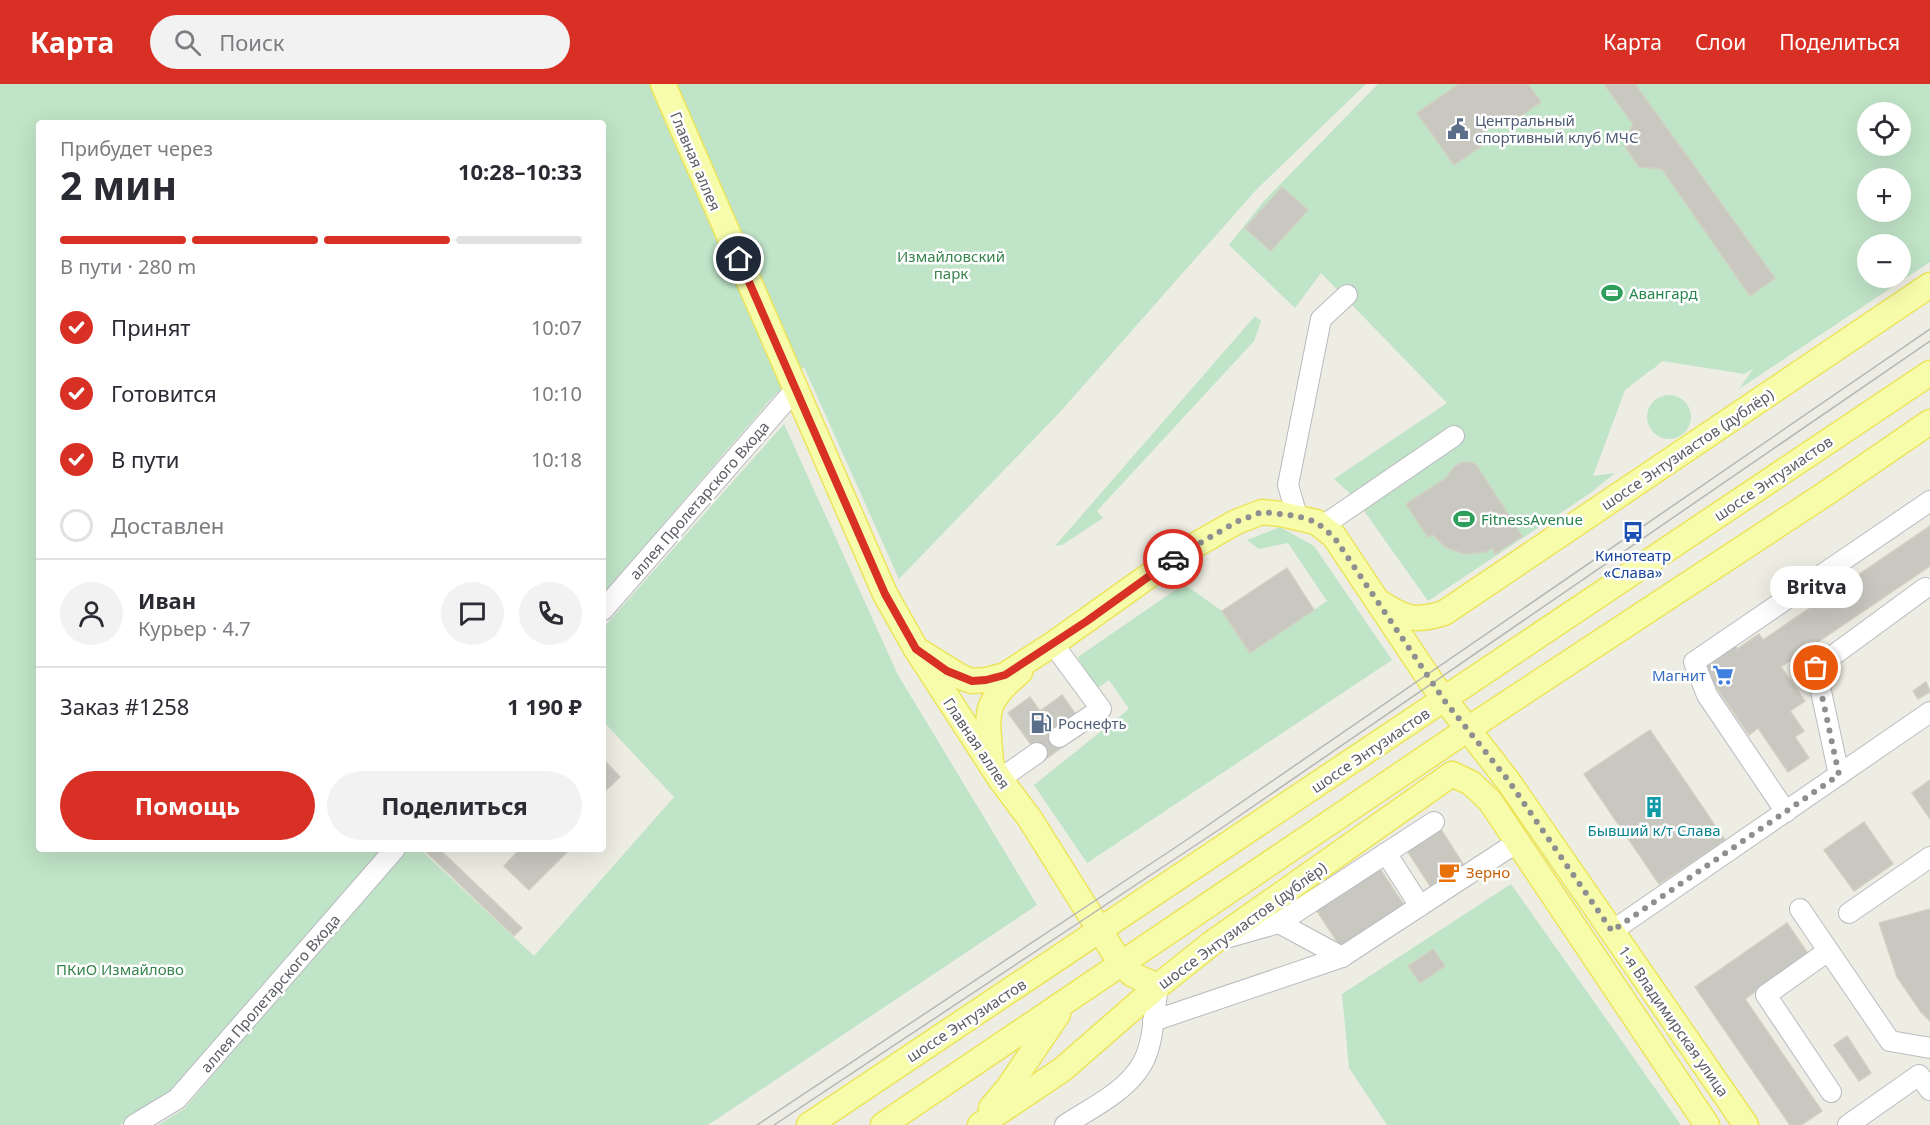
<!DOCTYPE html>
<html lang="ru">
<meta charset="utf-8">
<style>
:root{--surface:#fff;--page:#f2f2f3;--text:#2b2b33;--muted:#7c7c81;--line:#e1e1e2;--accent:#d93025}
body{margin:0;font-family:"Noto Sans",sans-serif;background:var(--page);color:var(--text);height:100vh;display:flex;flex-direction:column;font-size:22px;white-space:nowrap}
*{box-sizing:border-box;margin:0}
p{font-size:20px;color:var(--muted)}
.icon{flex:none;width:33px;height:33px;fill:none;stroke:currentColor;stroke-width:2;stroke-linecap:round;stroke-linejoin:round}
.map{position:relative;flex:1;overflow:hidden}
.details{position:absolute;left:36px;top:36px;width:570px;height:732px;display:flex;flex-direction:column;background:var(--surface);border-radius:6px;box-shadow:0 6px 24px #0002}
.details>*{flex:none}
.buttons{position:absolute;left:1857px;top:18px;display:grid;gap:12px}
.buttons a{display:grid;place-items:center;width:54px;height:54px;border-radius:50%;background:var(--surface);box-shadow:0 6px 24px #0002;font-size:30px}
.pin{position:absolute;display:grid;place-items:center;width:51px;height:51px;color:#fff;margin:-26px;border:3px solid #fff;border-radius:50%;box-shadow:0 2px 6px #0007}
.courier{position:absolute;display:grid;place-items:center;width:60px;height:60px;margin:-30px;border:4px solid #d93025;border-radius:50%;background:#fff;color:#222;box-shadow:0 2px 8px #0007}
.bubble{position:absolute;height:42px;border-radius:21px;background:var(--surface);box-shadow:0 6px 24px #0002;font-size:20px;font-weight:700;line-height:42px;text-align:center}
.headline em{font-style:normal;font-weight:700}
.headline div{display:flex;flex-direction:column-reverse}
.headline{display:flex;align-items:center;justify-content:space-between;height:102px;padding:0 24px}
h1{font-size:39px;font-weight:700;line-height:45px}
.bar{display:grid;grid-template-columns:repeat(4,1fr);gap:9px 6px;align-content:center;height:72px;padding:0 24px}
.bar i{height:8px;border-radius:4px;background:var(--line)}
.bar .on{background:var(--accent)}
.bar p{grid-column:span 4}
.line{display:flex;align-items:center;gap:15px;padding:0 24px;border-top:2px solid var(--line)}
.line div{flex:1}
.round{display:grid;place-items:center;flex:none;width:63px;height:63px;border-radius:32px;background:var(--page)}
ol{padding:0 24px;list-style:none}
li{display:flex;align-items:center;gap:18px;height:66px}
li p{margin-inline-start:auto}
li .icon{padding:6px;border-radius:50%;background:var(--accent);color:#fff;stroke-width:4}
li:last-child{color:var(--muted)}
li i{width:33px;height:33px;border:3px solid var(--line);border-radius:50%}
.button{display:flex;gap:12px;margin-top:auto;padding:12px 24px}
.button a{flex:1;height:69px;border-radius:36px;background:var(--accent);color:#fff;font-size:24px;font-weight:700;line-height:69px;text-align:center}
.button a+a{background:var(--page);color:var(--text)}
header{display:flex;align-items:center;gap:36px;box-sizing:border-box;height:84px;padding:0 30px;background:var(--accent);color:#fff}
header strong{font-size:28px}
nav{display:flex;gap:33px;margin-inline-start:auto;font-size:21px}
.search{width:420px;height:54px;background:var(--page);display:flex;align-items:center;gap:15px;box-sizing:border-box;padding:0 21px;border-radius:33px;color:var(--muted);font-size:22px}
.map>svg:first-child{display:block}
.green{fill:#c0e4c8;fill-rule:evenodd}
.building{fill:#c8c7c0;stroke:#d1d0c1;stroke-width:1.5}
.lines{fill:none;stroke-linecap:round;stroke-linejoin:round}
.minor-casing{stroke:#babbc1;stroke-width:22}
.major-casing{stroke:#ece45d;stroke-width:27}
.minor{stroke:#fff;stroke-width:20}
.major{stroke:#f6fca9;stroke-width:24}
.tram{stroke:#b5b6b6;stroke-width:1.5}
.done{stroke:#8e8f90;stroke-width:6;stroke-dasharray:0 10.8}
.route{stroke:#d93025;stroke-width:8}
.labels{text-anchor:middle;dominant-baseline:central;stroke-width:5;stroke-linejoin:round;paint-order:stroke}
.service-label{font-size:15px;fill:#4e5e75;stroke:#fff;text-anchor:start}
.street-label{font-size:15px;fill:#5b5d63;stroke:#fff}
.park-label{font-size:15px;fill:#38844d;stroke:#fff}
.leisure-label{font-size:15px;fill:#27864d;stroke:#fff;text-anchor:start}
.transit-label{font-size:15px;fill:#164399;stroke:#fff}
.shop-label{font-size:15px;fill:#366cbe;stroke:#fff;text-anchor:end}
.culture-label{font-size:15px;fill:#0d838f;stroke:#fff}
.food-label{font-size:15px;fill:#c56008;stroke:#fff;text-anchor:start}
</style>
<header>
<strong>Карта</strong>
<div class="search"><svg class="icon" aria-label="search" viewBox="0 0 24 24"><circle cx="10" cy="10" r="6"/><path d="M15 15l6 6"/></svg>Поиск</div>
<nav><a>Карта</a><a>Слои</a><a>Поделиться</a></nav>
</header>
<div class="map">
<svg width="1930" height="1041" viewBox="0 0 1930 1041">
<rect width="100%" height="100%" fill="#edede3"/>
<g class="green">
<polygon points="0,0 1366,0 1256,106 1060,328 899,495 804,283 771,315 603,510 603,39 39,39 39,765 383,765 172,1009 120,1041 0,1041"/>
<path d="M1378,0H1930V178L1739,305L1753,285L1744,290L1662,277L1650,288L1652,285L1625,306L1593,392L1615,389L1589,410L1428,517L1355,414L1334,395L1447,319L1321,189L1295,224L1229,161L1264,117ZM1868,28H1900V62H1868ZM1868,94H1900V128H1868ZM1868,160H1900V194H1868Z"/>
<polygon points="1255,232 1261,237 1254,257 1097,427 1103,434 1062,461 1055,462"/>
<circle cx="1669" cy="333" r="22"/>
<polygon points="784,340 898,591 1037,821 708,1041 158,1041 184,1025 405,765 420,765 534,872 674,713 603,637 603,544"/>
<polygon points="1280,443 1314,462 1392,576 1087,779 1034,701 1129,625 1109,596 1095,606 1078,573 1184,500 1222,527 1250,569 1327,517 1288,459 1259,465 1247,456"/>
<polygon points="1511,800 1681,1041 1387,1041 1349,984 1342,910"/>
</g>
<g class="building">
<polygon points="1459,0 1528,0 1541,18 1515,36 1508,31 1476,53 1482,62 1454,81 1417,29"/>
<polygon points="1604,0 1635,0 1775,194 1750,212 1662,85 1639,83 1624,61 1633,40"/>
<polygon points="1282,103 1308,126 1271,167 1245,144"/>
<polygon points="1463,378 1473,379 1477,382 1522,452 1495,470 1492,464 1486,468 1464,470 1445,463 1433,451 1428,453 1406,420 1446,394 1455,382"/>
<polygon points="1930,442 1930,482 1781,583 1805,617 1790,627 1804,647 1795,653 1809,674 1788,688 1758,644 1749,651 1702,582 1735,560 1737,565 1759,550 1763,556"/>
<polygon points="1287,484 1314,526 1250,569 1222,527"/>
<polygon points="1926,598 1930,608 1918,615 1913,607"/>
<polygon points="1062,611 1077,632 1055,647 1065,661 1043,677 1008,629 1030,613 1040,627"/>
<polygon points="1650,646 1725,756 1659,800 1584,690"/>
<polygon points="603,675 620,693 603,709"/>
<polygon points="1930,696 1930,735 1912,709"/>
<polygon points="1864,738 1893,780 1854,807 1824,766"/>
<polygon points="1440,744 1467,786 1434,808 1406,765"/>
<polygon points="423,765 439,765 522,844 514,852"/>
<polygon points="520,765 570,765 529,806 504,782"/>
<polygon points="1378,782 1406,824 1342,865 1315,824"/>
<polygon points="1930,825 1930,937 1921,928 1897,893 1879,839"/>
<polygon points="1787,839 1809,871 1745,915 1822,1027 1801,1041 1790,1041 1695,903"/>
<polygon points="1433,865 1445,882 1420,899 1408,882"/>
<polygon points="1847,952 1871,989 1859,997 1834,961"/>
</g>
<g class="lines">
<defs>
<g id="minor">
<polyline points="1297,432 1288,401 1321,235 1347,211"/>
<polyline points="1321,443 1454,352"/>
<polyline points="603,526 795,306"/>
<polyline points="1053,560 1101,625 1059,653"/>
<polyline points="1839,691 1816,584 1925,504"/>
<polyline points="1000,695 1037,669"/>
<polyline points="1786,728 1707,611 1694,578 1930,417"/>
<polyline points="1386,769 1420,822"/>
<polyline points="1800,825 1890,957 1930,964"/>
<polyline points="1849,829 1930,773"/>
<polyline points="1279,839 1434,738"/>
<polyline points="1612,847 1930,628"/>
<polyline points="1226,854 1279,839 1342,873 1519,757"/>
<polyline points="1828,867 1766,911 1831,1008"/>
<polyline points="1153,937 1342,873"/>
<polyline points="134,1041 177,1015 395,765"/>
<path d="M1065,1041C1091,1024 1126,1008 1142,980C1154,960 1154,926 1158,902"/>
<polyline points="1848,1041 1919,991 1930,1006"/>
</g>
<g id="major">
<polyline points="663,0 885,510 916,565 1000,695 1030,735 1121,880 1133,891 1158,902"/>
<path d="M1381,519C1406,535 1415,538 1444,529L1930,201"/>
<polyline points="916,565 961,593 972,597 986,596 1005,591 1053,560 1178,471 1236,438 1262,428 1281,430 1316,438 1334,452 1432,599 1508,697 1746,1041"/>
<path d="M991,679C988,631 980,621 1020,588"/>
<polyline points="991,1024 1008,1004 1058,930"/>
<polyline points="809,1041 1930,289"/>
<polyline points="883,1041 1468,645 1825,410 1930,338"/>
<polyline points="980,1041 1063,985 1158,902 1212,859 1452,690 1471,699 1490,717 1707,1041"/>
</g>
</defs>
<use href="#minor" class="minor-casing"/>
<use href="#major" class="major-casing"/>
<use href="#minor" class="minor"/>
<use href="#major" class="major"/>
<g class="tram">
<polyline points="757,1041 1185,757 1930,245"/>
<polyline points="774,1041 1226,741 1930,257"/>
</g>
</g>
<g class="lines">
<polyline class="done" points="1173,475 1236,438 1262,428 1297,432 1316,438 1334,453 1444,616 1508,696 1612,847 1839,691 1816,584"/>
<polyline class="route" points="739,175 885,510 916,565 947,587 972,597 986,596 1005,591 1087,537 1173,475"/>
</g>
<defs>
<symbol id="civic-bare" viewBox="-9 -9 18 18"><path d="M-.6-6.5H3V-4.5H.6V-3L4-1V1h2V6H-6V1h2V-1L-.6-3ZM-1.2 2.5V6h2.4V2.5Z" fill="#5c6f8a" stroke="#fff" stroke-width="2.5" paint-order="stroke"/></symbol>
<symbol id="stadium-bare" viewBox="-9 -9 18 18"><path d="M0-5a6.5 5 0 1 0 0 10a6.5 5 0 1 0 0-10ZM-3.5-1.8h7v3.6h-7Z" fill="#2e9e5b" stroke="#fff" stroke-width="2.5" paint-order="stroke"/></symbol>
<symbol id="bus-bare" viewBox="-9 -9 18 18"><path d="M-5-6H5V4H4V6H2V4H-2V6H-4V4H-5ZM-3.5-4V0h7V-4ZM-3.5 1.2v1.5H-2V1.2ZM2 1.2v1.5H3.5V1.2Z" fill="#1a4fb4" stroke="#fff" stroke-width="2.5" paint-order="stroke"/></symbol>
<symbol id="supermarket-bare" viewBox="-9 -9 18 18"><path d="M-6-5.5h2.5l.6 2H6L4.5 2H-2.5L-4.4-4H-6ZM-1.5 3.2a1.3 1.3 0 1 0 .1 0ZM3 3.2a1.3 1.3 0 1 0 .1 0Z" fill="#3f7fe0" stroke="#fff" stroke-width="2.5" paint-order="stroke"/></symbol>
<symbol id="fuel-bare" viewBox="-9 -9 18 18"><path d="M-5.5-6h7V0h2V4h1.3V-2.5L3-4.5l.8-.8L6-3V5H2.5V1h-1V6h-7ZM-4.2-4.7v3.2H.2V-4.7Z" fill="#5c6f8a" stroke="#fff" stroke-width="2.5" paint-order="stroke"/></symbol>
<symbol id="building-bare" viewBox="-9 -9 18 18"><path d="M-4-6H4V6H1V3H-1V6H-4ZM-2.5-4.3h1.7v1.8h-1.7ZM.8-4.3h1.7v1.8H.8ZM-2.5-1h1.7V.8h-1.7ZM.8-1h1.7V.8H.8Z" fill="#0f9aa8" stroke="#fff" stroke-width="2.5" paint-order="stroke"/></symbol>
<symbol id="cafe-bare" viewBox="-9 -9 18 18"><path d="M-5.5-4.5H6V0H3Q3 3.5 0 3.5H-2.5Q-5.5 3.5-5.5 0ZM3-3.2v2h1.7v-2ZM-6 4.5H4V6H-6Z" fill="#e8710a" stroke="#fff" stroke-width="2.5" paint-order="stroke"/></symbol>
</defs>
<g fill-rule="evenodd">
<use href="#civic-bare" x="1443" y="30" width="30" height="30"/>
<use href="#stadium-bare" x="1597" y="194" width="30" height="30"/>
<use href="#stadium-bare" x="1449" y="420" width="30" height="30"/>
<use href="#bus-bare" x="1618" y="433" width="30" height="30"/>
<use href="#supermarket-bare" x="1708" y="576" width="30" height="30"/>
<use href="#fuel-bare" x="1026" y="624" width="30" height="30"/>
<use href="#building-bare" x="1639" y="708" width="30" height="30"/>
<use href="#cafe-bare" x="1434" y="773" width="30" height="30"/>
</g>
<g class="labels">
<g class="service-label">
<text x="1475" y="36">Центральный<tspan x="1475" dy="17">спортивный клуб МЧС</tspan></text>
<text x="1058" y="639">Роснефть</text>
</g>
<g class="street-label">
<text transform="translate(696 77) rotate(67)">Главная аллея</text>
<text transform="translate(1687 365) rotate(-34)">шоссе Энтузиастов (дублёр)</text>
<text transform="translate(1773 394) rotate(-34)">шоссе Энтузиастов</text>
<text transform="translate(699 416) rotate(-49)">аллея Пролетарского Входа</text>
<text transform="translate(977 659) rotate(56)">Главная аллея</text>
<text transform="translate(1370 666) rotate(-34)">шоссе Энтузиастов</text>
<text transform="translate(1242 841) rotate(-36)">шоссе Энтузиастов (дублёр)</text>
<text transform="translate(270 909) rotate(-49)">аллея Пролетарского Входа</text>
<text transform="translate(966 936) rotate(-33)">шоссе Энтузиастов</text>
<text transform="translate(1674 937) rotate(55)">1-я Владимирская улица</text>
</g>
<g class="park-label">
<text x="951" y="172">Измайловский<tspan x="951" dy="17">парк</tspan></text>
<text x="120" y="885">ПКиО Измайлово</text>
</g>
<g class="leisure-label">
<text x="1629" y="209">Авангард</text>
<text x="1481" y="435">FitnessAvenue</text>
</g>
<g class="transit-label">
<text x="1633" y="471">Кинотеатр<tspan x="1633" dy="17">«Слава»</tspan></text>
</g>
<g class="shop-label">
<text x="1706" y="591">Магнит</text>
</g>
<g class="culture-label">
<text x="1654" y="746">Бывший к/т Слава</text>
</g>
<g class="food-label">
<text x="1466" y="788">Зерно</text>
</g>
</g>
</svg>
<div class="buttons">
<a><svg class="icon" aria-label="locate" viewBox="0 0 24 24"><circle cx="12" cy="12" r="6"/><path d="M12 2v4M12 18v4M2 12h4M18 12h4"/></svg></a>
<a>+</a>
<a>−</a>
</div>
<div class="pin" style="left:1816px;top:584px;background:#ea580c"><svg class="icon" aria-label="bag" viewBox="0 0 24 24"><path d="M5 8h14l-1 12H6zM9 8a3 3 0 0 1 6 0"/></svg></div>
<div class="pin" style="left:739px;top:175px;background:#1f2937"><svg class="icon" aria-label="home" viewBox="0 0 24 24"><path d="M3 11l9-7 9 7M6 9v11h12V9"/></svg></div>
<div class="courier" style="left:1173px;top:475px"><svg class="icon" aria-label="car" viewBox="0 0 24 24"><path d="M5 17H2v-5l4-1 3-4h7l3 4 3 1v5h-3M9 17h6M6 11h13"/><circle cx="7" cy="17" r="2"/><circle cx="17" cy="17" r="2"/></svg></div>
<div class="bubble" style="left:1770px;top:482px;width:93px">Britva</div>
<section class="details">
<div class="headline"><div><h1>2 мин</h1><p>Прибудет через</p></div><em>10:28–10:33</em></div>
<div class="bar"><i class="on"></i><i class="on"></i><i class="on"></i><i></i><p>В пути · 280 m</p></div>
<ol>
<li><svg class="icon" aria-label="check" viewBox="0 0 24 24"><path d="M5 12l5 5 9-10"/></svg>Принят<p>10:07</p></li>
<li><svg class="icon" aria-label="check" viewBox="0 0 24 24"><path d="M5 12l5 5 9-10"/></svg>Готовится<p>10:10</p></li>
<li><svg class="icon" aria-label="check" viewBox="0 0 24 24"><path d="M5 12l5 5 9-10"/></svg>В пути<p>10:18</p></li>
<li><i></i>Доставлен</li>
</ol>
<div class="line" style="height:108px"><a class="round"><svg class="icon" aria-label="person" viewBox="0 0 24 24"><circle cx="12" cy="8" r="4"/><path d="M4 21q1-7 8-7t8 7"/></svg></a><div><b>Иван</b><p>Курьер · 4.7</p></div><a class="round"><svg class="icon" aria-label="chat" viewBox="0 0 24 24"><path d="M4 5h16v11H9l-5 4z"/></svg></a><a class="round"><svg class="icon" aria-label="phone" viewBox="0 0 24 24"><path d="M5 4h4l2 5-3 2q2 4 5 5l2-3 5 2v4C11 20 4 13 5 4z"/></svg></a></div>
<div class="line" style="height:78px"><div>Заказ #1258</div><b>1 190 ₽</b></div>
<div class="button"><a>Помощь</a><a>Поделиться</a></div>
</section>
</div>
